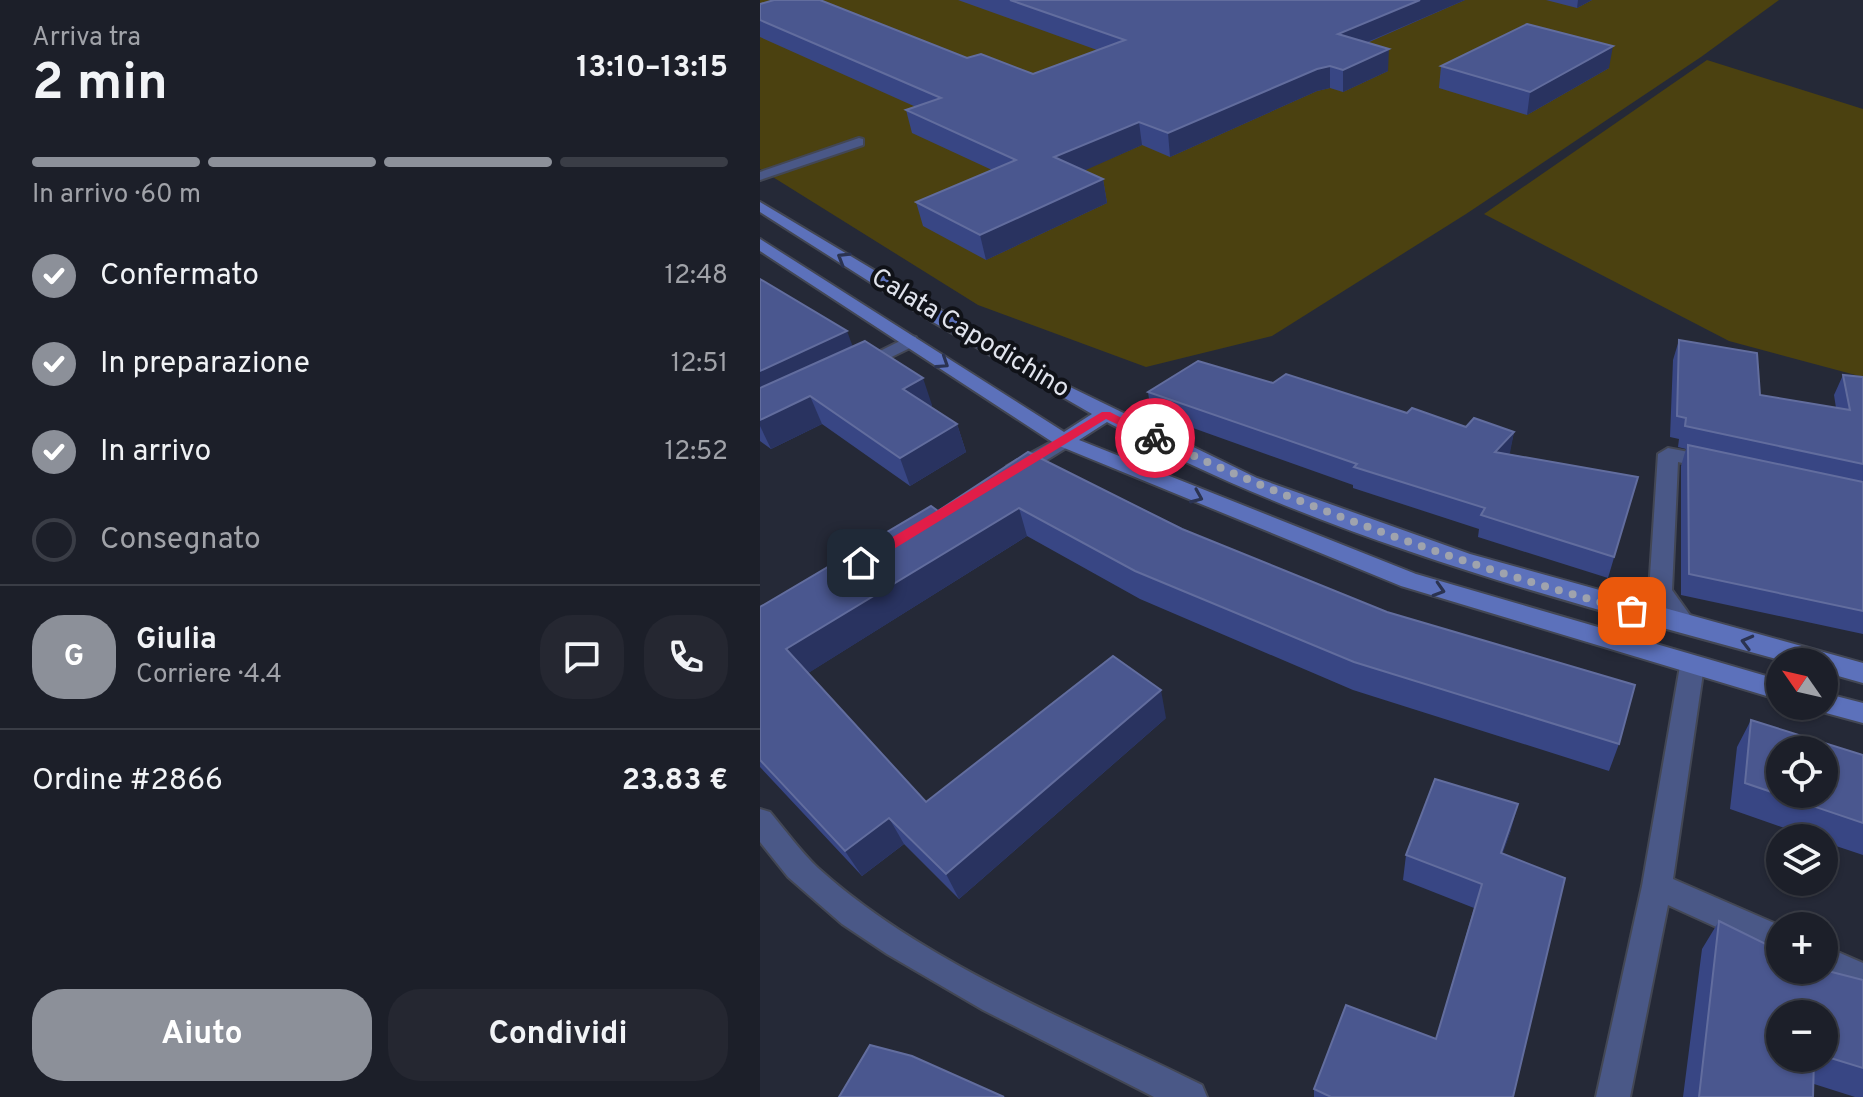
<!DOCTYPE html>
<html lang="it">
<meta charset="utf-8">
<style>
:root{--surface:#1c1f29;--page:#252731;--text:#f1f3f6;--muted:#a0a2a8;--line:#3a3d46;--accent:#8c9099}
body{margin:0;font-family:Overpass,sans-serif;background:var(--page);color:var(--text);height:100vh;display:flex;flex-direction:column;font-size:30px;white-space:nowrap}
*{box-sizing:border-box;margin:0}
p{font-size:26px;color:var(--muted)}
.icon{flex:none;width:44px;height:44px;fill:none;stroke:currentColor;stroke-width:2;stroke-linecap:round;stroke-linejoin:round}
.map{position:relative;flex:1;overflow:hidden}
.drawer{display:flex;flex-direction:column;background:var(--surface);width:760px}
.drawer>*{flex:none}
.needle{width:52px;rotate:304deg}
.buttons{position:absolute;left:1006px;top:648px;display:grid;gap:16px}
.buttons a{display:grid;place-items:center;width:72px;height:72px;border-radius:50%;background:var(--surface);box-shadow:0 2px 6px #0004,0 0 0 2px var(--line);font-size:40px}
.pin{position:absolute;display:grid;place-items:center;width:68px;height:68px;color:#fff;margin:-34px;border-radius:16px;box-shadow:0 4px 12px #0006}
.courier{position:absolute;display:grid;place-items:center;width:80px;height:80px;margin:-40px;border:6px solid #e11d48;border-radius:50%;background:#fff;color:#222;box-shadow:0 2px 10px #0007}
.overview em{font-style:normal;font-weight:700}
.overview div{display:flex;flex-direction:column-reverse}
.overview{display:flex;align-items:center;justify-content:space-between;height:136px;padding:0 32px}
h1{font-size:52px;font-weight:700;line-height:60px}
.bar{display:grid;grid-template-columns:repeat(4,1fr);gap:12px 8px;align-content:center;height:96px;padding:0 32px}
.bar i{height:10px;border-radius:6px;background:var(--line)}
.bar .active{background:var(--accent)}
.bar p{grid-column:span 4}
.line{display:flex;align-items:center;gap:20px;padding:0 32px;border-top:2px solid var(--line)}
.line div{flex:1}
.round{display:grid;place-items:center;flex:none;width:84px;height:84px;border-radius:32px;background:var(--page)}
ol{padding:0 32px;list-style:none}
li{display:flex;align-items:center;gap:24px;height:88px}
li p{margin-inline-start:auto}
li .icon{padding:8px;border-radius:50%;background:var(--accent);color:#fff;stroke-width:4}
li:last-child{color:var(--muted)}
li i{width:44px;height:44px;border:4px solid var(--line);border-radius:50%}
.action{display:flex;gap:16px;margin-top:auto;padding:16px 32px}
.action a{flex:1;height:92px;border-radius:32px;background:var(--accent);color:#fff;font-size:32px;font-weight:700;line-height:92px;text-align:center}
.action a+a{background:var(--page);color:var(--text)}
main{display:flex;flex:1;min-height:0}
.map>svg:first-child{display:block}
.green{fill:#4b4110}
.lines{fill:none;stroke-linecap:round;stroke-linejoin:round}
.service-casing{stroke:#434754;stroke-width:4}
.minor-casing{stroke:#434754;stroke-width:4}
.secondary-casing{stroke:#434754;stroke-width:4}
.service{fill:#4a5887;fill-rule:evenodd}
.minor{fill:#4a5887;fill-rule:evenodd}
.secondary{fill:#5c71bb;fill-rule:evenodd}
.wall{fill:#384684;fill-rule:evenodd}
.shaded-wall{fill:#293360}
.building{fill:#4a578f;stroke:#626d9e;stroke-width:2;fill-rule:evenodd}
.oneway{stroke:#2b3351}
.route{fill:#e11d48}
.done{stroke:#9fa3ad;stroke-width:8;stroke-dasharray:0 14.4}
.labels{text-anchor:middle;dominant-baseline:central;stroke-width:8;stroke-linejoin:round;paint-order:stroke}
.street-label{font-size:26px;fill:#e1e4ed;stroke:#101218}
</style>
<main>
<section class="drawer">
<div class="overview"><div><h1>2 min</h1><p>Arriva tra</p></div><em>13:10–13:15</em></div>
<div class="bar"><i class="active"></i><i class="active"></i><i class="active"></i><i></i><p>In arrivo · 60 m</p></div>
<ol>
<li><svg class="icon" aria-label="check" viewBox="0 0 24 24"><path d="M5 12l5 5 9-10"/></svg>Confermato<p>12:48</p></li>
<li><svg class="icon" aria-label="check" viewBox="0 0 24 24"><path d="M5 12l5 5 9-10"/></svg>In preparazione<p>12:51</p></li>
<li><svg class="icon" aria-label="check" viewBox="0 0 24 24"><path d="M5 12l5 5 9-10"/></svg>In arrivo<p>12:52</p></li>
<li><i></i>Consegnato</li>
</ol>
<div class="line" style="height:144px"><b class="round" style="background:var(--accent);color:#fff">G</b><div><b>Giulia</b><p>Corriere · 4.4</p></div><a class="round"><svg class="icon" aria-label="chat" viewBox="0 0 24 24"><path d="M4 5h16v11H9l-5 4z"/></svg></a><a class="round"><svg class="icon" aria-label="phone" viewBox="0 0 24 24"><path d="M5 4h4l2 5-3 2q2 4 5 5l2-3 5 2v4C11 20 4 13 5 4z"/></svg></a></div>
<div class="line" style="height:104px"><div>Ordine #2866</div><b>23.83 €</b></div>
<div class="action"><a>Aiuto</a><a>Condividi</a></div>
</section>
<div class="map">
<svg width="1103" height="1097" viewBox="0 0 1103 1097">
<rect width="100%" height="100%" fill="#252937"/>
<g class="green">
<polygon points="0,0 1019,0 941,57 706,214 512,336 386,367 218,305 0,169"/>
<polygon points="947,60 1103,109 1103,377 969,341 724,214"/>
</g>
<g class="lines">
<defs>
<polygon id="service" points="99,138 103,139 103,145 0,180 0,172"/>
<g id="minor">
<polygon points="150,336 156,337 156,345 103,371 91,371 88,367"/>
<polygon points="304,435 311,437 314,441 311,445 261,476 247,476 244,471 247,466"/>
<polygon points="908,448 960,458 963,463 953,470 918,462 912,590 937,625 933,631 917,631 889,591 898,454"/>
<polygon points="932,656 941,659 944,666 913,879 1021,926 1020,956 908,905 870,1097 836,1097 882,886 920,666 923,659"/>
<path d="M0,809L10,812C26,831 40,851 58,868C164,964 315,1022 442,1085L447,1097H394L223,1010L127,954L82,924L28,877L0,842Z"/>
<polygon points="1064,946 1103,963 1103,995 1053,972 1064,970"/>
</g>
<g id="secondary">
<path d="M0,202L308,386L497,478L710,554L1103,663V683L1064,672V662H1027C796,599 558,537 347,422L319,440L656,574L1020,680V700L641,586L297,445L0,251V239L304,432L332,414L173,322L0,212Z"/>
<polygon points="1064,693 1103,703 1103,723 1055,710 1053,706 1064,706"/>
</g>
</defs>
<use href="#service" class="service-casing"/>
<use href="#minor" class="minor-casing"/>
<use href="#secondary" class="secondary-casing"/>
<use href="#service" class="service"/>
<use href="#minor" class="minor"/>
<use href="#secondary" class="secondary"/>
</g>
<g class="wall">
<polygon points="198,0 705,0 607,43 628,71 583,92 570,88 557,91 410,157 382,145 324,170 343,179 347,203 226,260 163,226 156,202 232,170 152,133 146,110 156,107 0,37 0,4 207,58 273,74 337,50"/>
<polygon points="786,0 832,0 817,8"/>
<polygon points="681,66 849,68 767,115 679,88"/>
<polygon points="0,279 172,405 170,407 197,424 206,452 150,486 62,424 11,449 0,441"/>
<polygon points="919,340 1000,395 1076,408 1074,395 1083,375 1103,377 1103,634 921,595 921,466 926,449 918,447 919,439 910,437 913,360"/>
<polygon points="513,383 706,427 754,432 749,454 878,477 848,578 718,537 719,529 593,488 593,485 391,413 388,392"/>
<polygon points="268,452 859,744 849,771 593,690 380,599 267,536 48,673 166,802 406,718 199,899 144,844 102,876 0,767 0,607 178,511"/>
<polygon points="991,720 1103,755 1103,855 1064,842 1064,838 1053,838 970,809 977,747"/>
<polygon points="751,830 742,854 753,1097 554,1097 554,1089 676,1039 714,908 643,880 646,855"/>
<path d="M959,921L1020,970L1103,980V1097H1095L1054,1084L1053,1097H923L942,949ZM1064,1014V1058H1020Z"/>
</g>
<g class="shaded-wall">
<polygon points="660,0 705,0 577,55 578,34"/>
<polygon points="818,0 832,0 817,8"/>
<polygon points="853,46 849,68 767,115 770,92"/>
<polygon points="629,49 628,71 583,92 583,70"/>
<polygon points="570,66 570,88 557,91 410,157 408,133 557,69"/>
<polygon points="379,122 382,145 299,182 294,157"/>
<polygon points="343,179 347,203 226,260 220,235"/>
<polygon points="87,331 97,358 0,405 0,371"/>
<polygon points="163,378 172,405 153,417 143,389"/>
<polygon points="50,396 62,424 11,449 0,426 0,420"/>
<polygon points="197,424 206,452 150,486 140,458"/>
<polygon points="754,432 750,453 732,473 735,452"/>
<polygon points="259,508 267,536 42,677 26,649"/>
<polygon points="401,690 406,718 199,899 186,874"/>
<polygon points="758,804 751,830 734,879 741,853"/>
<polygon points="129,818 144,844 102,876 85,851"/>
</g>
<g class="building">
<polygon points="14,0 60,0 207,58 221,54 273,74 365,40 250,0 660,0 578,34 629,49 583,70 570,66 557,69 408,133 379,122 294,157 343,179 220,235 156,202 256,160 146,110 181,98 0,20 0,4"/>
<polygon points="767,24 853,46 770,92 681,66"/>
<polygon points="0,279 87,331 0,371"/>
<polygon points="919,340 997,353 1000,395 1090,410 1083,375 1103,377 1103,464 925,426 926,418 917,416"/>
<polygon points="105,341 163,378 143,389 197,424 140,458 50,396 0,420 0,388"/>
<polygon points="438,361 513,383 526,374 647,413 652,408 706,427 714,418 754,432 735,452 878,477 854,557 721,515 725,508 594,467 597,464 388,392"/>
<polygon points="928,445 1103,482 1103,611 929,574"/>
<polygon points="268,452 422,529 627,612 875,685 859,744 594,662 375,571 259,508 26,649 166,802 353,656 401,690 186,874 129,818 85,851 0,760 0,607 171,506 178,511"/>
<path d="M991,720L1103,755V823L985,783ZM1020,750H1064V794H1020Z"/>
<polygon points="675,779 758,804 741,853 805,878 753,1097 571,1097 554,1089 586,1005 676,1039 722,884 646,855"/>
<polygon points="959,921 1020,951 1020,970 1064,970 1103,980 1103,1068 1064,1056 1064,1014 1020,1014 1020,1058 1054,1058 1053,1097 939,1097"/>
<polygon points="110,1045 152,1056 244,1097 79,1097"/>
</g>
<defs><path id="oneway-chevron" d="M-2-3.5L2.5 0L-2 3.5" fill="none" stroke-width="1.6" stroke-linecap="round" stroke-linejoin="round" transform="scale(2)"/></defs>
<g class="oneway">
<use href="#oneway-chevron" transform="translate(83 258) rotate(-149)"/>
<use href="#oneway-chevron" transform="translate(183 363) rotate(33)"/>
<use href="#oneway-chevron" transform="translate(437 497) rotate(23)"/>
<use href="#oneway-chevron" transform="translate(679 590) rotate(17)"/>
<use href="#oneway-chevron" transform="translate(987 642) rotate(-165)"/>
</g>
<polygon class="route" points="342,412 350,412 401,438 391,440 346,419 106,566 96,566 96,559"/>
<g class="lines">
<path class="done" d="M395,438C548,510 709,567 872,611"/>
</g>
<g class="labels">
<g class="street-label">
<text transform="translate(210 334) rotate(31)">Calata Capodichino</text>
</g>
</g>
</svg>
<div class="buttons">
<a><svg class="needle" viewBox="-14 -14 28 28"><path d="M0-13l5 13h-10z" fill="#e53935"/><path d="M0 13l5-13h-10z" fill="#a0a2a8"/></svg></a>
<a><svg class="icon" aria-label="locate" viewBox="0 0 24 24"><circle cx="12" cy="12" r="6"/><path d="M12 2v4M12 18v4M2 12h4M18 12h4"/></svg></a>
<a><svg class="icon" aria-label="layers" viewBox="0 0 24 24"><path d="M12 4l9 5-9 5-9-5zM3 14l9 5 9-5"/></svg></a>
<a>+</a>
<a>−</a>
</div>
<div class="pin" style="left:872px;top:611px;background:#ea580c"><svg class="icon" aria-label="bag" viewBox="0 0 24 24"><path d="M5 8h14l-1 12H6zM9 8a3 3 0 0 1 6 0"/></svg></div>
<div class="pin" style="left:101px;top:563px;background:#1f2937"><svg class="icon" aria-label="home" viewBox="0 0 24 24"><path d="M3 11l9-7 9 7M6 9v11h12V9"/></svg></div>
<div class="courier" style="left:395px;top:438px"><svg class="icon" aria-label="bike" viewBox="0 0 24 24"><circle cx="6" cy="16" r="4"/><circle cx="18" cy="16" r="4"/><path d="M6 16l4-8h5l3 8M10 8l3 8H6M13 5h3"/></svg></div>
</div>
</main>
